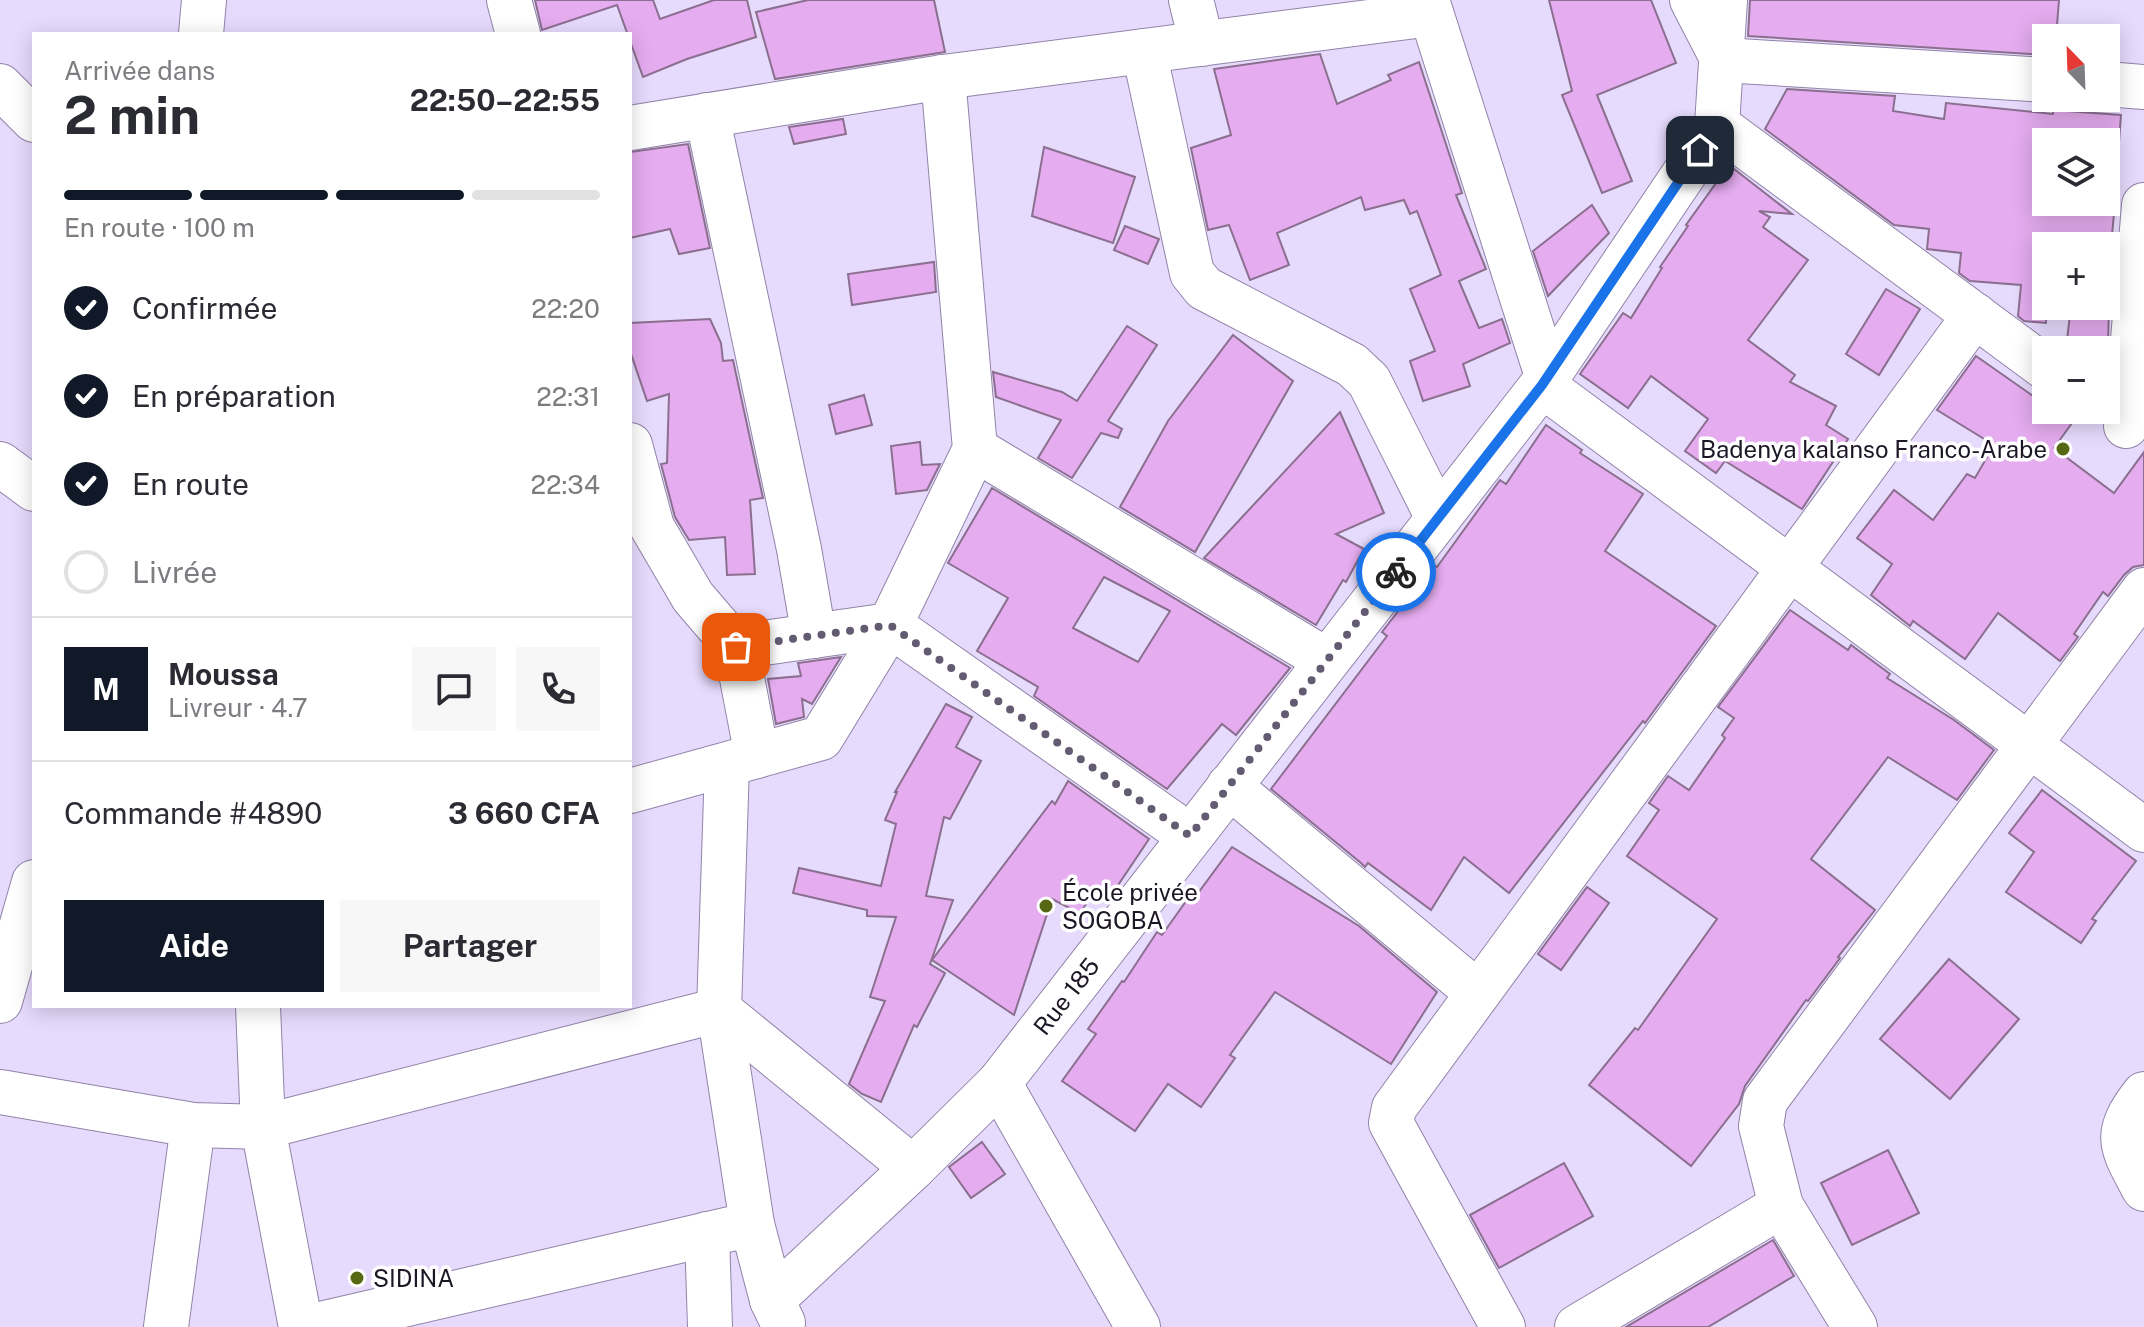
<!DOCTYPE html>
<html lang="fr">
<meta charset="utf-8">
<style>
:root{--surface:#fff;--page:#f7f7f7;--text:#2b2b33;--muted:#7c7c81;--line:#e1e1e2;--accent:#111827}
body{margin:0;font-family:"Public Sans",sans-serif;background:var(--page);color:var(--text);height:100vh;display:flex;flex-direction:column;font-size:30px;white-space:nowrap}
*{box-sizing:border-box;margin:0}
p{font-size:26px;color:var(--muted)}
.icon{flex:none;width:44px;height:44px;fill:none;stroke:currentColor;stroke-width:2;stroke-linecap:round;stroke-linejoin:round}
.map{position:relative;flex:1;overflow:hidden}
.drawer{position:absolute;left:32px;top:32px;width:600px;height:976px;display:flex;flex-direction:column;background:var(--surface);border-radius:0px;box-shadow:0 4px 20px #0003}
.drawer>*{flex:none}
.needle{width:52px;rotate:337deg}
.buttons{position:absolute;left:2032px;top:24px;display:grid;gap:16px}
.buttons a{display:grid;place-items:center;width:88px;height:88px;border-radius:0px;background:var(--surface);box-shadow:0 4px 20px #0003;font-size:40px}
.pin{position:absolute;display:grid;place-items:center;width:68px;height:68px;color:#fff;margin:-34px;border-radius:16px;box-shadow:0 4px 12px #0006}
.courier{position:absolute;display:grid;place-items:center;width:80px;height:80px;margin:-40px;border:6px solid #1a73e8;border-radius:50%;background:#fff;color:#222;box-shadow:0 2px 10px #0007}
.headline em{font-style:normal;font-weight:700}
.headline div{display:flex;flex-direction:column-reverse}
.headline{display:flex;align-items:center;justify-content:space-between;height:136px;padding:0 32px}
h1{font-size:52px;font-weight:700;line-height:60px}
.bar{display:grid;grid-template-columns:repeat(4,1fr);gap:12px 8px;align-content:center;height:96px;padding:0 32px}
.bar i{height:10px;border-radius:6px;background:var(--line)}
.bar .on{background:var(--accent)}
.bar p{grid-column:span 4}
.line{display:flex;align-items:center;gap:20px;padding:0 32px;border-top:2px solid var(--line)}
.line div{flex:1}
.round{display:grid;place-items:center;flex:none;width:84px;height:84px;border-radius:0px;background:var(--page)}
ol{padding:0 32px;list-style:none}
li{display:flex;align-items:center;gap:24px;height:88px}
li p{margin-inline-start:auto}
li .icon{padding:8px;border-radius:50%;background:var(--accent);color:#fff;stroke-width:4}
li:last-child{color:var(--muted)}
li i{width:44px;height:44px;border:4px solid var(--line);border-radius:50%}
.button{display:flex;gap:16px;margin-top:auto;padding:16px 32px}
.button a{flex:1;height:92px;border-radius:0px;background:var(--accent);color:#fff;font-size:32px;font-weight:700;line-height:92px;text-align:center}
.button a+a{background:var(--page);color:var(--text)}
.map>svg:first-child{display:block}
.building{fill:#e5acef;stroke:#8b6f8f;stroke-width:2;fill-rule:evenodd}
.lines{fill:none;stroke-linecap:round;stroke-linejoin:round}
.minor-casing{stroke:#9183a9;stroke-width:46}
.minor{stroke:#fff;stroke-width:44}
.done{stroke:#635b71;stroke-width:8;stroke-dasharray:0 14.4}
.route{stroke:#1a73e8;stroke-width:10}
.poi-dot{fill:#566814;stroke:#fff;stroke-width:3}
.labels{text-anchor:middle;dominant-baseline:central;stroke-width:7;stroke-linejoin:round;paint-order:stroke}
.poi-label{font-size:24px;fill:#1c1625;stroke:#fff;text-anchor:start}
.street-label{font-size:24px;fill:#1c1625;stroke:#fff}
</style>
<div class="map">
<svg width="2144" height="1327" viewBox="0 0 2144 1327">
<rect width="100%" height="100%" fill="#e7dbfd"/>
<g class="building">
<polygon points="535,0 653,0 660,19 714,0 747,0 756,37 687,59 643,77 617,5 542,30"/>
<polygon points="808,0 934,0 945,52 775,79 756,12"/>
<polygon points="1549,0 1651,0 1676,63 1597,95 1632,181 1602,193 1562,95 1572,91"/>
<polygon points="1750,0 2059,0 2056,38 2046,38 2046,55 1748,36"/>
<polygon points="1320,54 1337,104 1391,80 1388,75 1419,62 1462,193 1456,195 1486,269 1459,281 1479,328 1502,319 1510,343 1463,364 1470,386 1423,401 1410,361 1435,351 1410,289 1441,275 1417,211 1410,214 1404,200 1365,210 1361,197 1277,233 1289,265 1250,280 1229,225 1208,230 1191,148 1231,135 1214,69"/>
<polygon points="1787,89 1895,96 1893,111 1944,119 1946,103 2053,114 2053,110 2121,115 2119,142 2046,142 2046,202 2115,202 2111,246 2046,246 2046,323 2024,321 2018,316 2021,285 1970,281 1959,273 1961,253 1927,249 1929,229 1894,225 1765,129"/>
<polygon points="843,119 846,134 794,144 789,127"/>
<polygon points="688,144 710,248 679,254 670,229 630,238 630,152"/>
<polygon points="1044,147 1135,177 1113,243 1032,216"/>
<polygon points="1729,165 1792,214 1759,211 1770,217 1763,227 1808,260 1748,340 1795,375 1790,382 1836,406 1826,425 1848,439 1802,509 1725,461 1716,473 1685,451 1708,419 1651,376 1628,408 1580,374 1623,313 1631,318 1662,268 1660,267 1688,226 1686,225"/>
<polygon points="1592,205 1609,233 1548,296 1533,251"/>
<polygon points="1125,226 1159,239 1148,264 1114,250"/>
<polygon points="934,262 936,292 852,305 848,274"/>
<polygon points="1886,289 1920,309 1879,375 1846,354"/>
<polygon points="2071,306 2109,306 2108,344 2067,340"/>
<polygon points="710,319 721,343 723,361 733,360 763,498 750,500 755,574 727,575 725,537 689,540 675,517 661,464 667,463 669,394 647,401 630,351 630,323"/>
<polygon points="1127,326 1157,345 1108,421 1122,429 1118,438 1101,433 1072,478 1038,458 1061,420 996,397 993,372 1062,392 1077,401"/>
<polygon points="1233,335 1293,381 1195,552 1120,507 1168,421"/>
<polygon points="1976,356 2046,405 2046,410 2053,410 2072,423 2054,448 2114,493 2144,452 2144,565 2133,567 2124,575 2108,596 2103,592 2074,634 2078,637 2060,661 1998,613 1965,659 1913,621 1910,626 1871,595 1892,564 1857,538 1894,490 1933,520 1967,474 1975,478 1994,445 1937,410"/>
<polygon points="864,395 872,425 836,434 829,405"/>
<polygon points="1340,412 1384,513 1336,534 1364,549 1346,582 1343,580 1316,625 1204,558"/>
<polygon points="1546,425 1582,450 1580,453 1643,494 1605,551 1716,626 1645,723 1643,721 1509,893 1464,857 1431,910 1368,863 1365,867 1361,863 1271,789 1387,636 1382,632 1434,565 1437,567 1500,480 1506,484"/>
<polygon points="920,442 922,465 940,464 927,490 896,494 891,446"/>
<path d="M992,488L1290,668L1236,735L1222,724L1167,789L1034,696L1038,687L977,651L1008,598L948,563ZM1104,577L1170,611L1138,662L1073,628Z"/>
<polygon points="1790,610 1848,650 1851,645 1890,674 1887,678 1954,720 1994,750 1957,800 1888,757 1811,859 1875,910 1838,957 1840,958 1808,1001 1806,1000 1745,1086 1739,1104 1691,1166 1589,1085 1635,1028 1638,1030 1717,919 1627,856 1659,810 1649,803 1668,776 1689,790 1725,738 1722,735 1734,718 1718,707"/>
<polygon points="841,657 812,704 802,699 804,717 776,724 768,679 801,676 798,663"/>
<polygon points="946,704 972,717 956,747 981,761 950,819 944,817 926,896 953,900 930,964 945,973 917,1027 914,1025 881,1102 862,1094 849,1084 885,1001 870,997 896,917 867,916 867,910 793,893 799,868 881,886 896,824 885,820 897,792 895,792"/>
<polygon points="1068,781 1149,839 1106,903 1091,893 1081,914 1052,899 1014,1015 932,960 1052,801 1055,804"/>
<polygon points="2042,790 2136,861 2092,919 2096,921 2081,943 2006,892 2034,852 2009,833"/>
<polygon points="1232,847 1359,926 1437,992 1391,1064 1275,992 1230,1055 1235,1058 1201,1107 1168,1084 1135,1131 1062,1081 1096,1034 1088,1029 1122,981 1124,982 1157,932 1162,935 1194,890 1198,893"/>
<polygon points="1587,887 1609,903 1561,970 1538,954"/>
<polygon points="1949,959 2019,1019 1950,1099 1880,1039"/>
<polygon points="982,1142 1005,1174 971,1198 949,1167"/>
<polygon points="1888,1150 1919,1213 1852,1245 1821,1183"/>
<polygon points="1564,1163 1593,1216 1499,1268 1470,1215"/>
<polygon points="1773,1240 1794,1276 1708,1327 1626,1327"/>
</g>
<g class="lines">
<defs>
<g id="minor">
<polyline points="509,0 518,34"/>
<polyline points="1191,0 1202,44"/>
<polyline points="1427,0 1547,376"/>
<polyline points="1692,0 1723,60 2046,80"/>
<polyline points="201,34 204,0"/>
<polyline points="1144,51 1192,273 1204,288 1352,365 1369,381 1438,518"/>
<polyline points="2106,84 2144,87"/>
<polyline points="0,86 34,120"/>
<polyline points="707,115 799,549 814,636"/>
<polyline points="1717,125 2046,368"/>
<polyline points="630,128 943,77 1431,14"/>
<polyline points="1542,385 2144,830"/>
<polyline points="2126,426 2144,205"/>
<polyline points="630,445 652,527 693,597 736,647 757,756"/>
<polyline points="975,449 1326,660"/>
<polyline points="0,464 34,489"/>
<polyline points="736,647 890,625 1190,836"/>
<polyline points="727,765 719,1010 752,1224 772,1300 783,1323"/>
<polyline points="1229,786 1478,993"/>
<polyline points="630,791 821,738 890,625 975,449 943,77"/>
<polyline points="0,1001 34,882"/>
<polyline points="258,1006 263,1127 301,1327"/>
<polyline points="719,1010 913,1168"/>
<polyline points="999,1083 1138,1327"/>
<polyline points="0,1092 193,1125 263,1127 719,1010"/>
<path d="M2144,1094C2112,1135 2121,1146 2144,1189"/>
<polyline points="707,1234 710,1327"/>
<polyline points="772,1300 913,1168 999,1083 1542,385 1717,125 1725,0"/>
<polyline points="166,1327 193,1125"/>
<polyline points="308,1327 752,1224"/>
<polyline points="1503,1327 1391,1123 1394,1108 1975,315"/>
<polyline points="1577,1327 1781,1206"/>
<polyline points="1855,1327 1781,1206 1761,1126 1765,1101 2144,590"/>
</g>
</defs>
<use href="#minor" class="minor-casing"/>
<use href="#minor" class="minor"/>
</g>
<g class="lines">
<polyline class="done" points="736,647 890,625 1190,836 1396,572"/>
<polyline class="route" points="1396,572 1542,385 1700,150"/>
</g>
<g class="poi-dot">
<circle cx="2063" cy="449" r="8"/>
<circle cx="1046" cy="906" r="8"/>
<circle cx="357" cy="1278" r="8"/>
</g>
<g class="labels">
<g class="poi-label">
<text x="2047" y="449" text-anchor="end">Badenya kalanso Franco-Arabe</text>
<text x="1062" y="892">École privée<tspan x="1062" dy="28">SOGOBA</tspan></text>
<text x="373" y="1278">SIDINA</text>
</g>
<g class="street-label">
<text transform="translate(1066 996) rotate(-52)">Rue 185</text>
</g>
</g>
</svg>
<div class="buttons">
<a><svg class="needle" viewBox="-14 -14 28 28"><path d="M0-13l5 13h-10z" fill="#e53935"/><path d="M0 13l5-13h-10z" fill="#7c7c81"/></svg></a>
<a><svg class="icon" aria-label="layers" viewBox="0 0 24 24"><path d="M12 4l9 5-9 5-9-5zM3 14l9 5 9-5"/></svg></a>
<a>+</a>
<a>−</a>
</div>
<div class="pin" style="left:736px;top:647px;background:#ea580c"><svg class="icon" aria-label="bag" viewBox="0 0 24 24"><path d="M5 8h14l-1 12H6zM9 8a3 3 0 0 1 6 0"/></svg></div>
<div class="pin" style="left:1700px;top:150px;background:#1f2937"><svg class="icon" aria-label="home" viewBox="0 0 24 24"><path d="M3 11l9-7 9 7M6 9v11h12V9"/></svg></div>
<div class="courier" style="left:1396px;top:572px"><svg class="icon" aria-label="bike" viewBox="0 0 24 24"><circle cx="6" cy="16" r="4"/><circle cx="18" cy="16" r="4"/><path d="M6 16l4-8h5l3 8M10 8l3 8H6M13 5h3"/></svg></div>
<section class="drawer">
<div class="headline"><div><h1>2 min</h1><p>Arrivée dans</p></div><em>22:50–22:55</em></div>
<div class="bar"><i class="on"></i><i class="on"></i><i class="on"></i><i></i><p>En route · 100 m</p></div>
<ol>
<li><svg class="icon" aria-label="check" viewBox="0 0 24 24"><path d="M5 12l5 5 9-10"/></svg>Confirmée<p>22:20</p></li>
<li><svg class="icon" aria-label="check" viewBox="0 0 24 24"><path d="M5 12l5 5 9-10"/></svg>En préparation<p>22:31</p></li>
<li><svg class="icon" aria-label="check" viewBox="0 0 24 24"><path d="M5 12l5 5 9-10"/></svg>En route<p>22:34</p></li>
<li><i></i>Livrée</li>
</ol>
<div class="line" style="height:144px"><b class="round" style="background:var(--accent);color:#fff">M</b><div><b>Moussa</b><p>Livreur · 4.7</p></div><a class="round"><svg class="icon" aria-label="chat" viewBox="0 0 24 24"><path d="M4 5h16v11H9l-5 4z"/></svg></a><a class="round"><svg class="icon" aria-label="phone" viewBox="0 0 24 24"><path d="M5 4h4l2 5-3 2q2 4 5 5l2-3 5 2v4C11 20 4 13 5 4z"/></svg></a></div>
<div class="line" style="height:104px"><div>Commande #4890</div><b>3 660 CFA</b></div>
<div class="button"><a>Aide</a><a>Partager</a></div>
</section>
</div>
